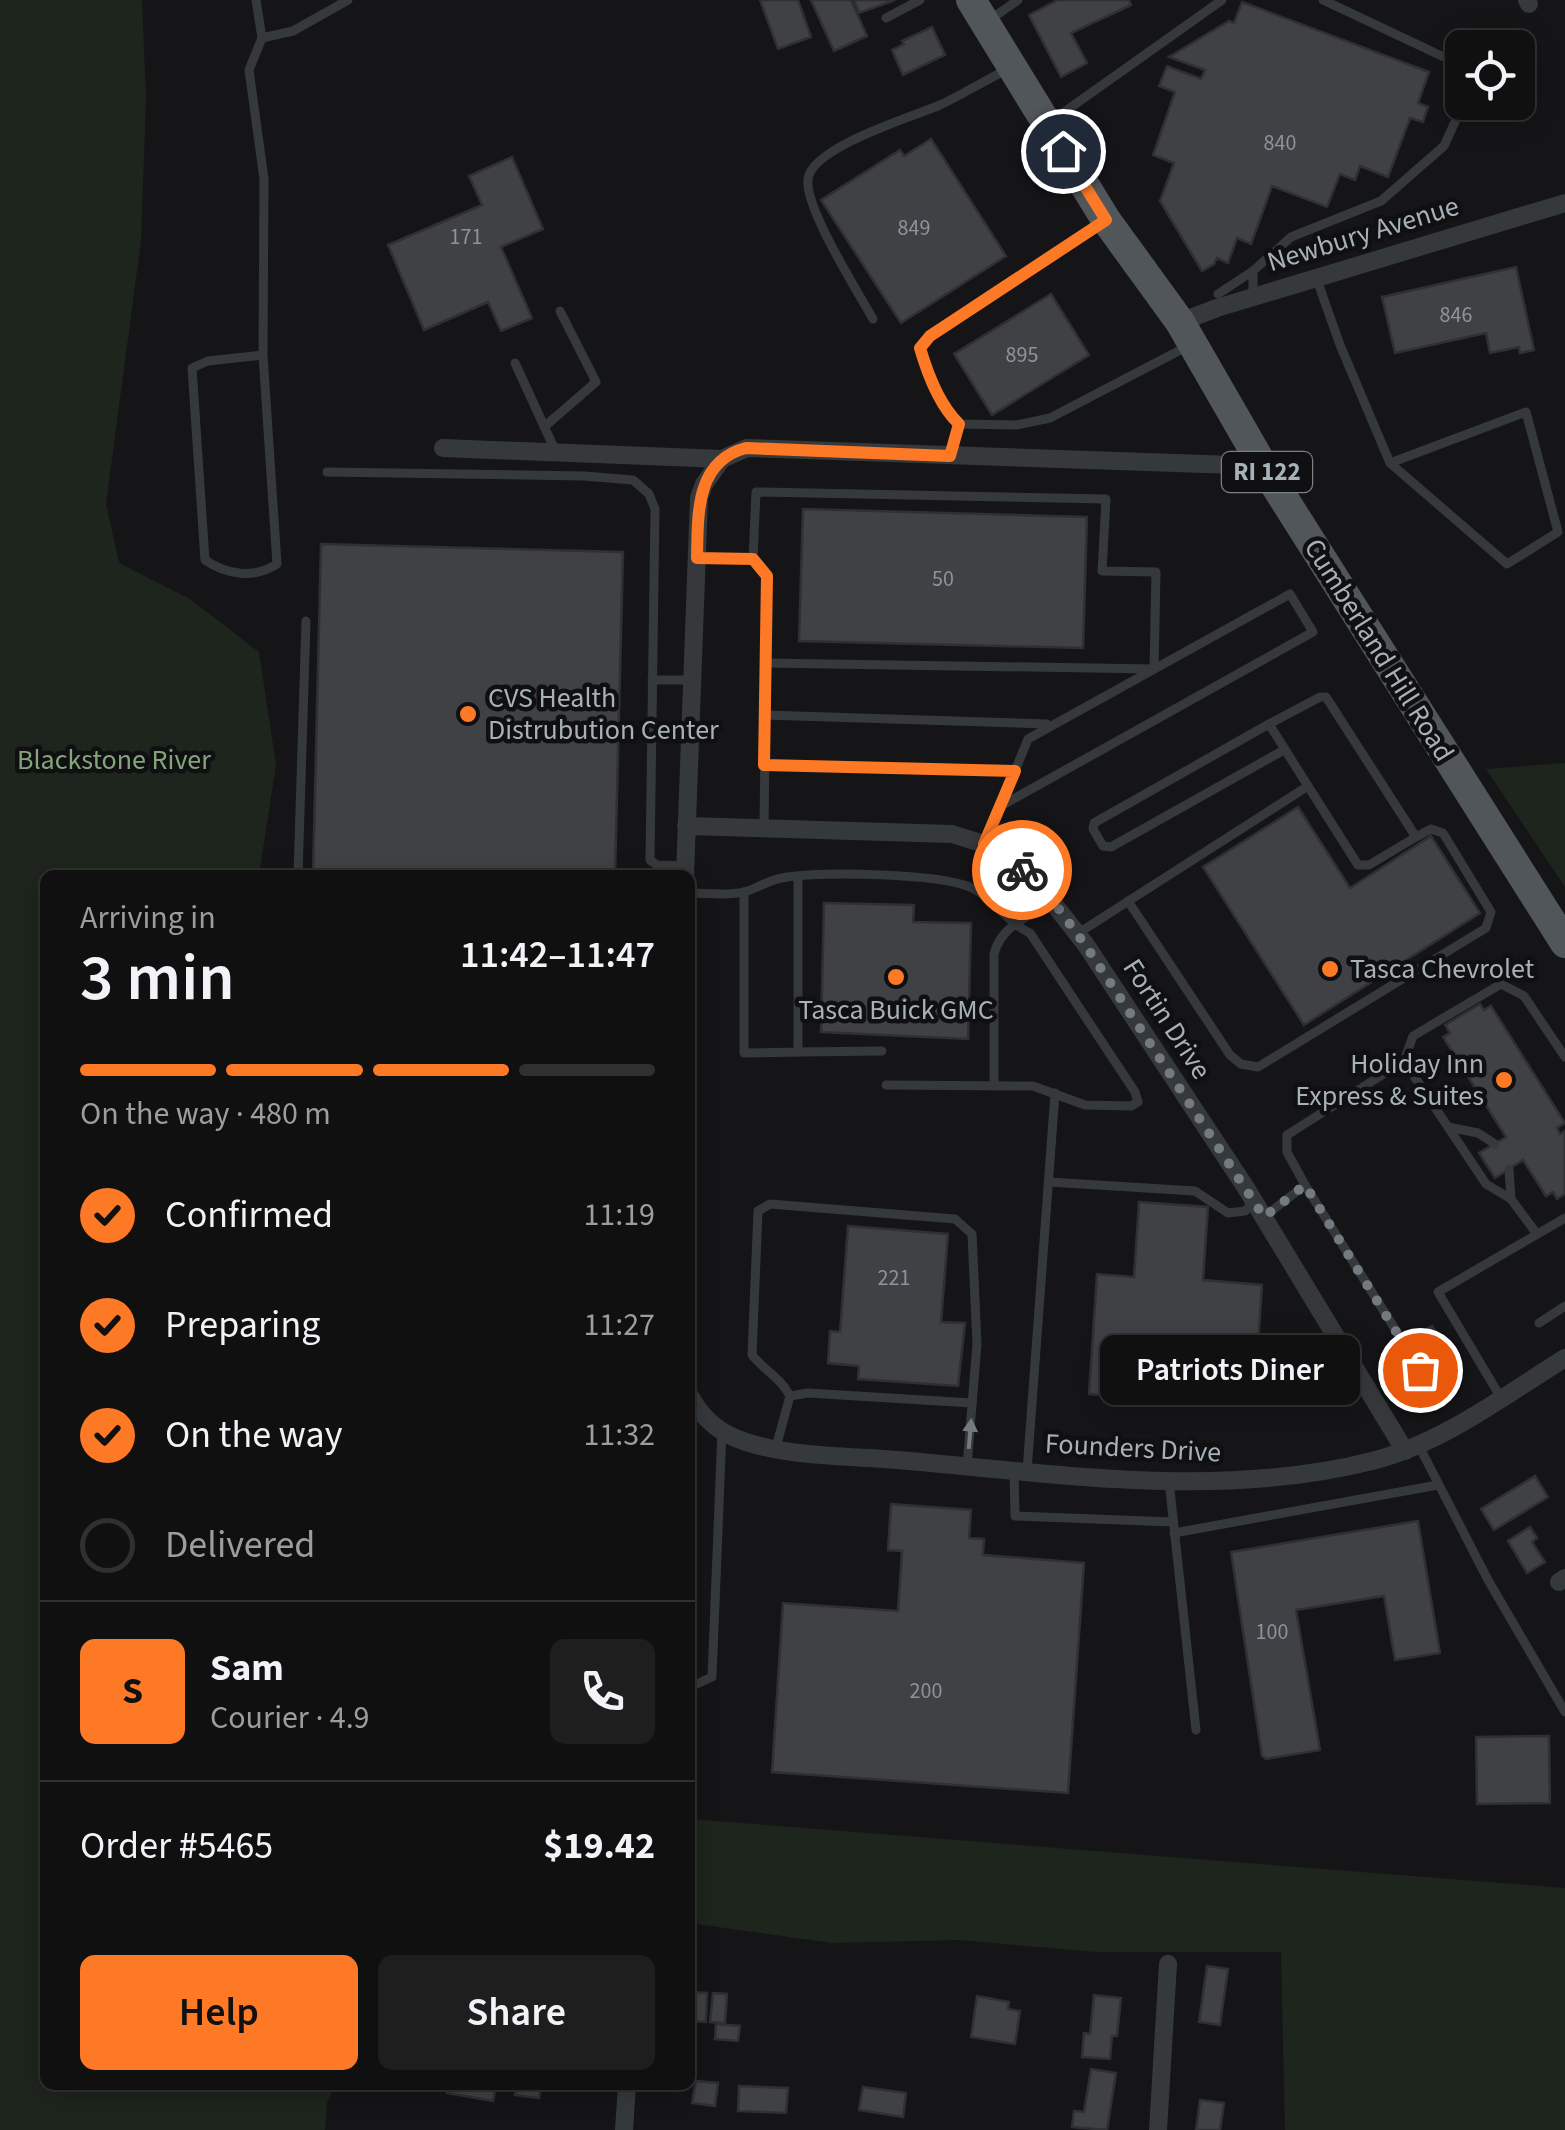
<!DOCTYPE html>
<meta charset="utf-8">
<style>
:root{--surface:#101011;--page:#1e1e1f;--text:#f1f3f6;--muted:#9c9d9f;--line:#303031;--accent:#fe7926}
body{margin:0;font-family:"Source Sans 3",sans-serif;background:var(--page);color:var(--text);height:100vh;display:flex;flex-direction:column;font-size:38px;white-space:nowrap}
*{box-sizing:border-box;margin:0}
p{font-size:32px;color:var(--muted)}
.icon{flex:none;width:55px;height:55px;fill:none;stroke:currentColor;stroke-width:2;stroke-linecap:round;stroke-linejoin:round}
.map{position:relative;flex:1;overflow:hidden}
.details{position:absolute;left:40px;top:870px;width:655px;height:1220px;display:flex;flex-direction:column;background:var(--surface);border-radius:15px;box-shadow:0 5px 25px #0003,0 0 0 2px var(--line)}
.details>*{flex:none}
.fabs{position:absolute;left:1445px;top:30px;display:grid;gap:20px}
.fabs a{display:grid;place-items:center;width:90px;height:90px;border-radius:15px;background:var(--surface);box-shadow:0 5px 25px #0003,0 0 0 2px var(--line);font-size:50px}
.pin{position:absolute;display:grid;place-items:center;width:85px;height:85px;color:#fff;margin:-42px;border:5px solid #fff;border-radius:50%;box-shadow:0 2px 10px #0007}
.courier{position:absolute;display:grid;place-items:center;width:100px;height:100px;margin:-50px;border:8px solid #fe7926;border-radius:50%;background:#fff;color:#222;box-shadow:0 2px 12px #0007}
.bubble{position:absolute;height:70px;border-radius:15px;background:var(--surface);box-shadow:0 5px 25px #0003,0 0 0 2px var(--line);font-size:32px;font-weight:600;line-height:70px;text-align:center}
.overview em{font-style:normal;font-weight:600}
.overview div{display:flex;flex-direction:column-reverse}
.overview{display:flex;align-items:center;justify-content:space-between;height:170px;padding:0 40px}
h1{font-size:65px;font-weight:600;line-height:75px}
.bar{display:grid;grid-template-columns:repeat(4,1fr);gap:15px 10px;align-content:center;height:120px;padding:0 40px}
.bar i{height:12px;border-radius:8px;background:var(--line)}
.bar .selected{background:var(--accent)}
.bar p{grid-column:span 4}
.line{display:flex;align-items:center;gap:25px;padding:0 40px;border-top:2px solid var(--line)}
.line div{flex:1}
.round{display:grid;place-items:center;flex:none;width:105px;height:105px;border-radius:15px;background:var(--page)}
ol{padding:0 40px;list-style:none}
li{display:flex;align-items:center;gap:30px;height:110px}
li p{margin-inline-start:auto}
li .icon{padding:10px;border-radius:50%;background:var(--accent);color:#111;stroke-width:4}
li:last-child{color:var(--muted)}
li i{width:55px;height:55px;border:5px solid var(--line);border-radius:50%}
.cta{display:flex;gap:20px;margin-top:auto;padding:20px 40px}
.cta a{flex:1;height:115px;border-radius:15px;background:var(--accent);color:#111;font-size:40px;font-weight:600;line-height:115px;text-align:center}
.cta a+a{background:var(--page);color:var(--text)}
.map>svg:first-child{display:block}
.green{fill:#1e251d}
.building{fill:#3f4144;stroke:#2f3033;stroke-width:2.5}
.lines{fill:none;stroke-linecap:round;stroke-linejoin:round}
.lane{stroke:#36393c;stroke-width:9}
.street{stroke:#36393c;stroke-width:18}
.primary{stroke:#51565b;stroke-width:30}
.oneway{fill:#747b80}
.done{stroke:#737a80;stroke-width:10;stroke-dasharray:0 18}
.route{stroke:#fe7926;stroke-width:12}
.poi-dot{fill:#fe7926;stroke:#101012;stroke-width:4}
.labels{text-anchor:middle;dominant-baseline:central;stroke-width:9;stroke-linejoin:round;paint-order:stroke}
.number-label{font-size:22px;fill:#8c959b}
.shield{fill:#101012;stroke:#798186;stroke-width:2.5}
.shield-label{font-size:25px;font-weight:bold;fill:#a6b1b8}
.street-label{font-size:28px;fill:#a6b1b8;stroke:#101012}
.poi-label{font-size:28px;fill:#a6b1b8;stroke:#101012;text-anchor:start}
.park-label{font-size:28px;fill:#84a57b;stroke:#101012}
</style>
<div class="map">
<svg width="1565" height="2130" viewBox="0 0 1565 2130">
<rect width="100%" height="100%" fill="#151517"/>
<g class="green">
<polygon points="0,0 142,0 146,98 141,241 106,504 119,563 190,599 259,652 276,765 259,875 45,875 45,2085 336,2085 327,2102 325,2130 0,2130"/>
<polygon points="1565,763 1565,887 1486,769"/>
<polygon points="690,1819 1565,1888 1565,2130 1285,2130 1281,1952 1095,1952 960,1940 832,1943 690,1923"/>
</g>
<g class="building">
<polygon points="760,0 798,0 811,37 778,49"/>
<polygon points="811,0 851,0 867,36 834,51"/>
<polygon points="854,0 895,0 859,13"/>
<polygon points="1058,0 1129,0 1131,5 1071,33 1087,63 1061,77 1029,15"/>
<polygon points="1242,2 1429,72 1418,103 1428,107 1423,122 1410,118 1388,177 1360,166 1355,180 1340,174 1327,207 1272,186 1251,244 1237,238 1228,263 1217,258 1214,264 1202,271 1160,201 1174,163 1153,155 1175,92 1159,86 1167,66 1201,79 1205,70 1169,57 1229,21 1234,23"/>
<polygon points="932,27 945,55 903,75 892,50 904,44 902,41"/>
<polygon points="931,139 1006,256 901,323 821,200 900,150 904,156"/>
<polygon points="512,157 543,229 501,247 532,318 501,331 488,302 424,330 388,245 482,205 469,176"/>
<polygon points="1516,267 1534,350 1520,353 1519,347 1490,353 1486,333 1395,353 1382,297"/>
<polygon points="1051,294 1089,355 992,415 954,354"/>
<polygon points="803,509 1087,517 1083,648 799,641"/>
<polygon points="321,544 623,552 615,875 313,875"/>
<polygon points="1298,807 1350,888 1431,836 1480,913 1304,1025 1203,867"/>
<polygon points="824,903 914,905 913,922 971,923 968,1039 821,1032"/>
<polygon points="1480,1004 1484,1010 1491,1006 1565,1123 1557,1128 1560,1134 1565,1131 1565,1194 1557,1199 1553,1192 1546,1196 1523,1160 1495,1178 1479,1153 1506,1137 1443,1037 1450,1033 1445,1025"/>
<polygon points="1139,1202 1208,1207 1203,1280 1262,1285 1254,1406 1089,1394 1097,1274 1134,1277"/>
<polygon points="848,1226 948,1234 941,1322 965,1323 958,1386 858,1379 859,1366 828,1363 830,1331 840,1332"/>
<polygon points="1432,1326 1461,1372 1437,1387 1408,1341"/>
<polygon points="1535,1476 1548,1497 1494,1530 1481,1509"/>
<polygon points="891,1504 971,1510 969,1538 984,1539 983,1555 1084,1563 1068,1793 772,1772 783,1603 898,1611 902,1551 888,1550"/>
<polygon points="1418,1521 1440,1653 1395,1660 1384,1596 1296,1610 1320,1750 1266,1759 1262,1756 1231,1552"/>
<polygon points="1530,1527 1537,1538 1532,1542 1545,1562 1527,1573 1508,1541"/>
<polygon points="1549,1736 1550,1803 1477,1804 1476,1737"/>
<polygon points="1207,1966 1228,1969 1220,2025 1199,2022"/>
<polygon points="690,1992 707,1993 706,2022 690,2021"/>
<polygon points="713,1993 727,1994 725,2023 710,2022"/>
<polygon points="1094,1995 1121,1998 1117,2036 1112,2036 1110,2059 1082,2057 1084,2033 1090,2034"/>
<polygon points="977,1996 1009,2002 1008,2009 1020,2011 1015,2044 971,2037"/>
<polygon points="716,2024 740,2026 738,2041 715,2039"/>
<polygon points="1091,2069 1116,2073 1107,2130 1072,2127 1074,2111 1084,2112"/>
<polygon points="696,2081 718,2083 715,2106 692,2103"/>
<polygon points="448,2085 496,2085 493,2101 447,2093"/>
<polygon points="517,2085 541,2085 539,2098 515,2095"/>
<polygon points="739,2086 788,2088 786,2113 738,2111"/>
<polygon points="863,2087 906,2093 903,2117 859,2110"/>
<polygon points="1200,2100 1224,2103 1220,2130 1196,2130"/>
</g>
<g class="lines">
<g class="lane">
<path d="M256,0L262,38L249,70L264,179L263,355L277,564C254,579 227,575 205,560L192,368L208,361L263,355"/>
<polyline points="1323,0 1448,59 1462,69"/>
<polyline points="886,18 920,0"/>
<polyline points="988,21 1018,0"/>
<polyline points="262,38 293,31 348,0"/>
<polyline points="1053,120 1222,0"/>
<path d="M1100,224L930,336L920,347C927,373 940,406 959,424L1016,425L1050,418L1190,345"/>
<polyline points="1316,277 1340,345 1390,463 1507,564 1558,532 1526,412 1390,463"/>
<polyline points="1218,294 1253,271"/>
<polyline points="1253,297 1253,271 1291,237 1381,201 1444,146 1464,102"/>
<path d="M873,319C858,292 804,207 808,179C812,147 912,117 940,105C963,94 986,80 1008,69"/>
<polyline points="515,363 555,450"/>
<polyline points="544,427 596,382 560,311"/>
<polyline points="950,454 959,424"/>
<polyline points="327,472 584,476 633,480 649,494 655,509 650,860 657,865 685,866"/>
<polyline points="697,558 753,559 767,576 764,829"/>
<polyline points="753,559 756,492 1106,499 1102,571 1156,572 1154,669 766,663"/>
<polyline points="652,680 692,680"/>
<polyline points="765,715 1047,724"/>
<polyline points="1269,724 1320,697 1326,697 1416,837 1369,865 1358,865 1308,786"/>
<polyline points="765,765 1015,771 984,844"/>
<polyline points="999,807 1313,632 1290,594 1028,739 1015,771"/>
<polyline points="298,875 306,621"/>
<polyline points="744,892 744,1053 798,1052 798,876"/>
<path d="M690,893C706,893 728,896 744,892C759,888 769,879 787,877C826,872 935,873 970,887C994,898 1006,922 1030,933L1135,1092L1138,1102L1131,1106L1085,1105L1033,1086L886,1085"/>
<polyline points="1128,901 1230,1055 1241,1064 1258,1067 1486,928 1491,912 1443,833 1431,829 1416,837"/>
<polyline points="1077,934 1308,786 1269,724 1094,823 1093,829 1103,846 1111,847 1284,750"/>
<polyline points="798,1052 882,1051"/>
<polyline points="1404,1061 1486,1184 1511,1199 1537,1234"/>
<path d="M994,1086V954C1001,926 1027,917 1051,903"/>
<polyline points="1448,1127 1478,1133 1495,1144"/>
<polyline points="1509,1169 1511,1199"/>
<polyline points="1049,1182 1195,1191 1228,1213 1245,1211 1254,1202"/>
<polyline points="1305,1185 1435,1393 1457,1380"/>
<polyline points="1265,1216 1305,1185 1287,1152 1287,1135 1404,1061 1413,1036 1501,984 1524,996 1565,1057"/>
<polyline points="1539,1323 1565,1306"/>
<polyline points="790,1396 808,1393 972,1403"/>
<polyline points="1501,1398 1438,1292 1565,1218"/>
<polyline points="1419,1446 1488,1580 1565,1712"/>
<path d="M776,1447L790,1396C781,1378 765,1371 752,1355L758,1211L770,1204L955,1219L972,1234L977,1344L967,1466"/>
<polyline points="1014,1470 1015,1516 1173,1522"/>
<polyline points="1027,1471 1055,1093"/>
<polyline points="1169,1481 1196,1730"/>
<polyline points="1174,1533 1438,1485"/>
<polyline points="690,1687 712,1677 722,1431"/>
</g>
<g class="street">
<polyline points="1527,0 1529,4"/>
<polyline points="1180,322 1217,308 1565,203"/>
<polyline points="443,448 722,459 747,448 1263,466"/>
<polyline points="686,826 952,834 984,844 1035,880 1086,945 1246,1188 1405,1451"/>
<polyline points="685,875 699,498 704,484 722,459"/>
<path d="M690,1396C700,1414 713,1428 733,1437C778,1457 848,1456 897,1460C1054,1473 1218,1500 1372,1461C1443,1443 1504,1396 1565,1358"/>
<polyline points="1559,1582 1565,1578"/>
<polyline points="624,2130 627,2085"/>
<polyline points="1158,2130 1168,1964"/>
</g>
<polyline class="primary" points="971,0 1106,220 1180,322 1263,466 1565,943"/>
</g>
<defs><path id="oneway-solid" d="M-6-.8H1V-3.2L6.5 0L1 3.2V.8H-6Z" transform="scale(2.5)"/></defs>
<use class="oneway" href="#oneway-solid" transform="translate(970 1434) rotate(-85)"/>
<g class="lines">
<polyline class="done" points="1022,870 1053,901 1086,946 1264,1217 1305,1185 1420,1370"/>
<path class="route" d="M1022,870L984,844L1015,771L764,765L767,576L753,559L697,558C698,515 695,461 746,448L950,456L959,424C940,406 927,372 920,348L930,336L1106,220L1063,151"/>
</g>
<g class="poi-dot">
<circle cx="468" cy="714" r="10"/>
<circle cx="1330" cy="969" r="10"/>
<circle cx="896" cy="977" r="10"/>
<circle cx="1504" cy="1080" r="10"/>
</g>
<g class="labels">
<g class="number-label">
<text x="1280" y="143">840</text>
<text x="914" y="228">849</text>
<text x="466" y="237">171</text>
<text x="1456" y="315">846</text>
<text x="1022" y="355">895</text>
<text x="943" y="579">50</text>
<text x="894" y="1278">221</text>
<text x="1272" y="1632">100</text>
<text x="926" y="1691">200</text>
</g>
<rect class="shield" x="1222" y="452" width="90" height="40" rx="8"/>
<g class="shield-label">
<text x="1267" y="472">RI 122</text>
</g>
<g class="street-label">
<text transform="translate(1363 234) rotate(-17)">Newbury Avenue</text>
<text transform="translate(1379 650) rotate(58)">Cumberland Hill Road</text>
<text transform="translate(1167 1019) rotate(57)">Fortin Drive</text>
<text transform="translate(1133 1448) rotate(3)">Founders Drive</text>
</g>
<g class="poi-label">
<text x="488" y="698">CVS Health<tspan x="488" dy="32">Distrubution Center</tspan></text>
<text x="1350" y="969">Tasca Chevrolet</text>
<text x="896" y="1010" text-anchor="middle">Tasca Buick GMC</text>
<text x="1484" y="1064" text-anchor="end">Holiday Inn<tspan x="1484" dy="32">Express &amp; Suites</tspan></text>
</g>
<g class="park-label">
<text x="114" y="760">Blackstone River</text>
</g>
</g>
</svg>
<div class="fabs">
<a><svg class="icon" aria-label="locate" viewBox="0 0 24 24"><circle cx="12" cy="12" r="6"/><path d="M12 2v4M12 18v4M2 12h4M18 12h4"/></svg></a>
</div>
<div class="pin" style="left:1420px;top:1370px;background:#ea580c"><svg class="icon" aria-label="bag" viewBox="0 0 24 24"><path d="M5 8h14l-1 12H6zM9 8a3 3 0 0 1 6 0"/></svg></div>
<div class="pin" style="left:1063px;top:151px;background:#1f2937"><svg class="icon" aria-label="home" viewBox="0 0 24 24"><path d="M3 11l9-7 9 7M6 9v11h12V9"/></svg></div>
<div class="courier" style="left:1022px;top:870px"><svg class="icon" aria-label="bike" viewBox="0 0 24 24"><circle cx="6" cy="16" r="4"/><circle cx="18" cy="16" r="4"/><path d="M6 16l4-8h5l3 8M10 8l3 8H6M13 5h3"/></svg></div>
<div class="bubble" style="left:1100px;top:1335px;width:260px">Patriots Diner</div>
<section class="details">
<div class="overview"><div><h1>3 min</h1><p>Arriving in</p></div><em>11:42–11:47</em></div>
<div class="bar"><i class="selected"></i><i class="selected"></i><i class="selected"></i><i></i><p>On the way · 480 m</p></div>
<ol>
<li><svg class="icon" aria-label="check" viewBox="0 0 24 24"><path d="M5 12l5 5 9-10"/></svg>Confirmed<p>11:19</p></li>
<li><svg class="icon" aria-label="check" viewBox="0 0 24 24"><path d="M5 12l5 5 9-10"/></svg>Preparing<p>11:27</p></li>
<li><svg class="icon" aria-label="check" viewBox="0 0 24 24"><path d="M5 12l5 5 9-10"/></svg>On the way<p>11:32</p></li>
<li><i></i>Delivered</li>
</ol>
<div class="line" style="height:180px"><b class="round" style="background:var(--accent);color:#111">S</b><div><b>Sam</b><p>Courier · 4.9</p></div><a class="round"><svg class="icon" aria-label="phone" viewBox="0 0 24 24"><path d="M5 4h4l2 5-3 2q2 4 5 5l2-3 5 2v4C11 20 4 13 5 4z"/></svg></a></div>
<div class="line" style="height:130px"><div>Order #5465</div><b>$19.42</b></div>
<div class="cta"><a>Help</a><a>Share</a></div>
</section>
</div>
